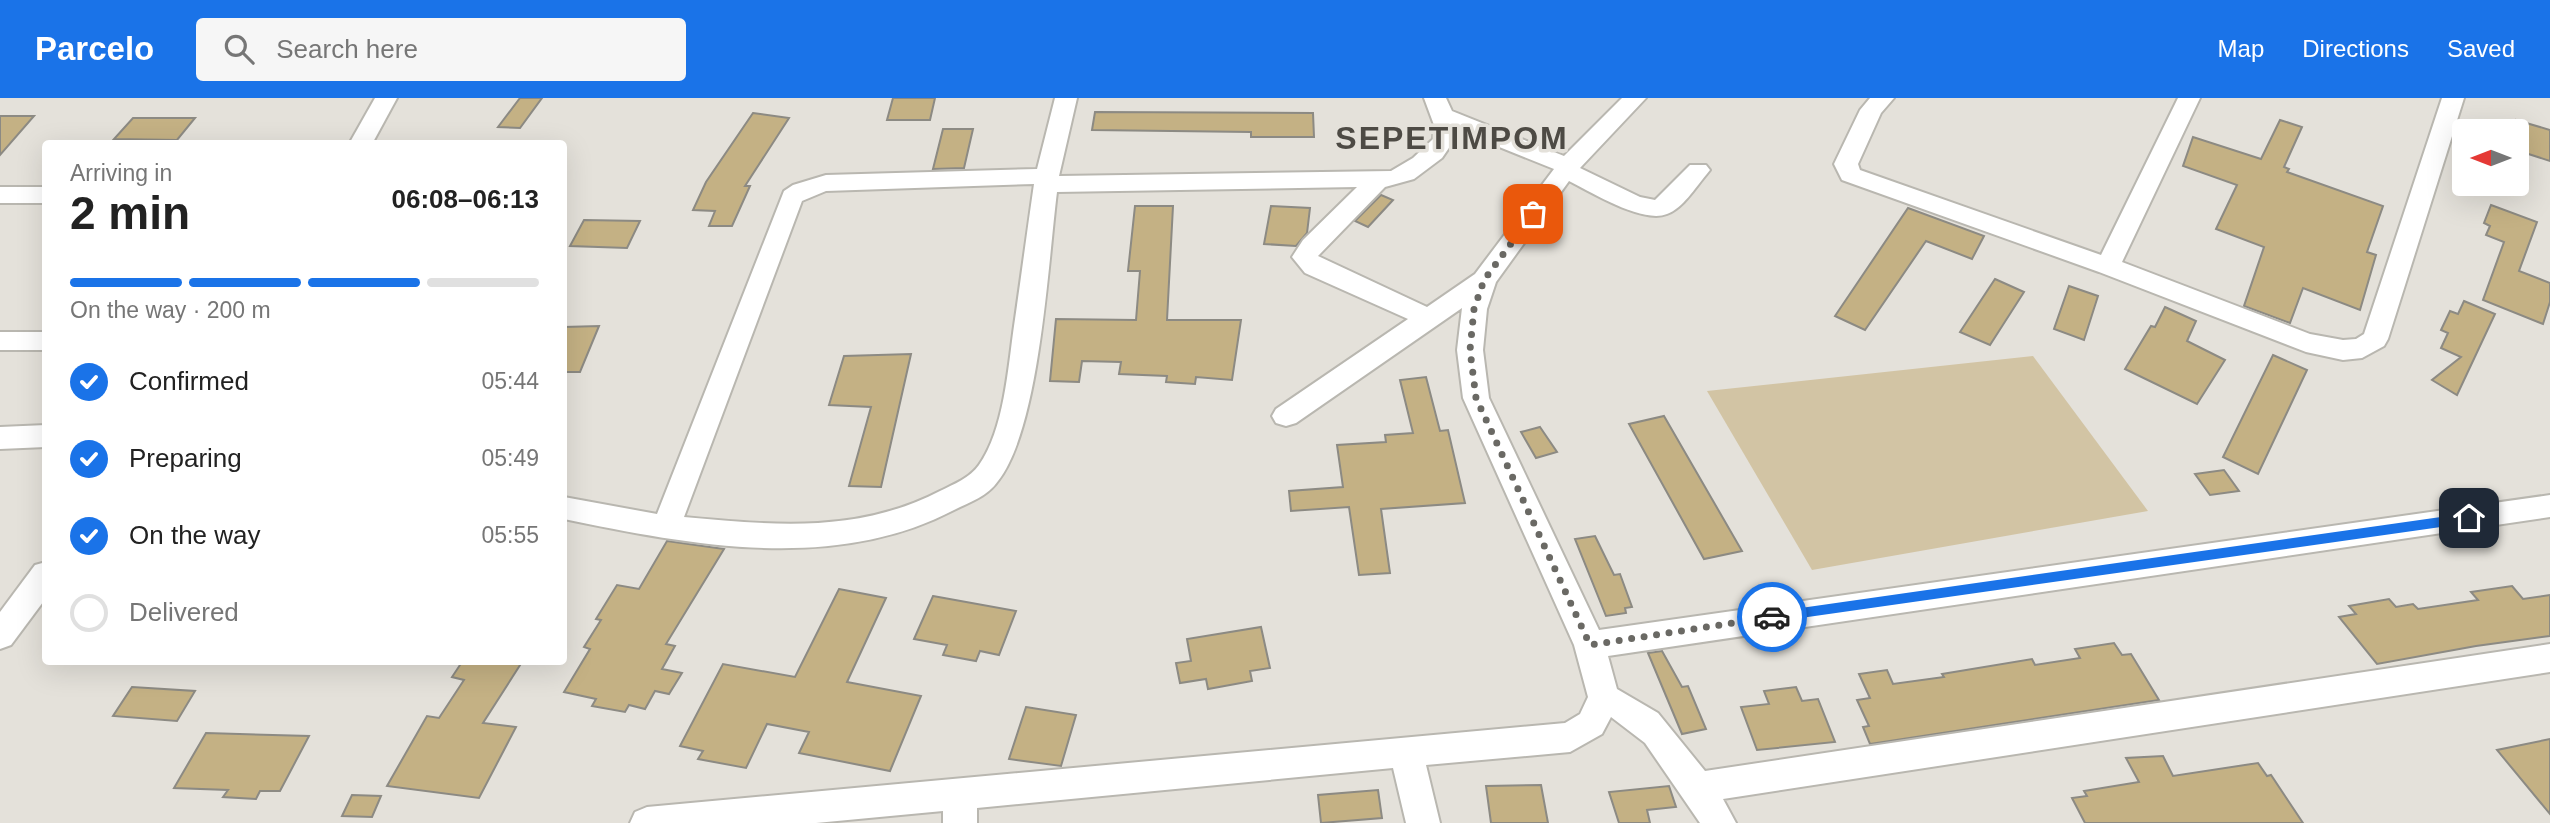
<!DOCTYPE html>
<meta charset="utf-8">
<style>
:root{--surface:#fff;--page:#f6f6f6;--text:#222;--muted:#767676;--line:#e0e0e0;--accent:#1a73e8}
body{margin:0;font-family:Helvetica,sans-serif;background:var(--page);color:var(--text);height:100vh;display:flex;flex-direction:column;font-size:26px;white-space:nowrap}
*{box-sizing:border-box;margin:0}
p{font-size:23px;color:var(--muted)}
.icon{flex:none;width:38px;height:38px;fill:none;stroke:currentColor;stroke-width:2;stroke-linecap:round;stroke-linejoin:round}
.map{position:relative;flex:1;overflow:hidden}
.side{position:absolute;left:42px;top:42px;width:525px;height:525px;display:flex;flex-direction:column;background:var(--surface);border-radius:7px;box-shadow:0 7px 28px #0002}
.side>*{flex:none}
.needle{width:46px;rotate:270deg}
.tools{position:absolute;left:2452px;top:21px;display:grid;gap:14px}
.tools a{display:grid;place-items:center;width:77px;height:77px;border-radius:7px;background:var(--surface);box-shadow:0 7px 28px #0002;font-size:35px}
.pin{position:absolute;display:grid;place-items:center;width:60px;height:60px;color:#fff;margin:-30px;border-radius:14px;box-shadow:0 4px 10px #0006}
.courier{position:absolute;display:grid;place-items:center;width:70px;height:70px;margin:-35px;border:5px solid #1a73e8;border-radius:50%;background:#fff;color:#222;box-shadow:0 2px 9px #0007}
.overview em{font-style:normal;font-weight:600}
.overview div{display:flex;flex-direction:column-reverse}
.overview{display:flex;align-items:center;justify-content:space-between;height:119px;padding:0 28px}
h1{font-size:46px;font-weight:600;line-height:52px}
.bar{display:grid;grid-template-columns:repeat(4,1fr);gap:10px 7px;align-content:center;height:84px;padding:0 28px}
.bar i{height:9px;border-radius:5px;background:var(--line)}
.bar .active{background:var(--accent)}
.bar p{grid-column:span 4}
ol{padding:0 28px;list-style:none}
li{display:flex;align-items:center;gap:21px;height:77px}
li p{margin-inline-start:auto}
li .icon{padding:7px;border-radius:50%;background:var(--accent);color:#fff;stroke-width:4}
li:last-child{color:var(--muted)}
li i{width:38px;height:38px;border:4px solid var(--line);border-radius:50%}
header{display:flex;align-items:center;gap:42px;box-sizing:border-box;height:98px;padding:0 35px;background:var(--accent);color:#fff}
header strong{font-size:33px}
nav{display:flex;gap:38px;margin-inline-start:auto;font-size:24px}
.search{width:490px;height:63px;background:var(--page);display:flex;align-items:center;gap:18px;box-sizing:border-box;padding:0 24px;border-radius:7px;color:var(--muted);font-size:26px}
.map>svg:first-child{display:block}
.green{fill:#d2c4a4}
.building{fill:#c4b184;stroke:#8c8a83;stroke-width:2}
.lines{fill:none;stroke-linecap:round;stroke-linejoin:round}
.minor-casing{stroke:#b9b7b0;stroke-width:4}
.minor{fill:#fff;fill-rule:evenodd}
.route{fill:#1a73e8}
.done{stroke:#6a6964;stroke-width:7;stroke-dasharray:0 12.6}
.labels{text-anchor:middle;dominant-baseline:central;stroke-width:7;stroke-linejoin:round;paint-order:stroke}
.district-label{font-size:32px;font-weight:bold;letter-spacing:2px;fill:#4d4a44;stroke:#e4e1da}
</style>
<header>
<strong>Parcelo</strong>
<div class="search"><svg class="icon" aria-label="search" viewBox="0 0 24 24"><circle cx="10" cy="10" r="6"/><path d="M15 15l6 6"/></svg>Search here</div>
<nav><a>Map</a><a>Directions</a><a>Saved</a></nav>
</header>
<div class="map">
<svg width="2550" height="725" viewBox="0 0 2550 725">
<rect width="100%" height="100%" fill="#e4e1da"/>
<polygon class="green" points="2033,258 2148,413 1812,472 1707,293"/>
<g class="building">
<polygon points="520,0 542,0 520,30 498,29"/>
<polygon points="893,0 935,0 930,22 887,22"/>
<polygon points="1095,14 1313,15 1314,39 1251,39 1251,34 1092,32"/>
<polygon points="753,15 789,20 745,88 750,88 732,128 709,128 715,113 693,112 706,84"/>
<polygon points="0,18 34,18 0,57"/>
<polygon points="133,20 195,20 177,42 114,41"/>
<polygon points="2280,22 2302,29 2284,69 2289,71 2287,74 2383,108 2367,154 2376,157 2360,212 2303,190 2290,225 2244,208 2264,149 2216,131 2237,87 2183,68 2193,39 2261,61"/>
<polygon points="2516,22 2550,32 2550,63 2516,52"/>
<polygon points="943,31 973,31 964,70 933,71"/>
<polygon points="1381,97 1393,102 1368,129 1355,123"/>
<polygon points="2491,107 2537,124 2519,173 2550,185 2550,204 2543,226 2483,202 2504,144 2486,137 2490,128 2484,125"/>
<polygon points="1135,108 1173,108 1167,222 1241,222 1232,282 1196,279 1195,286 1166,284 1167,278 1119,276 1121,264 1082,263 1079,284 1050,283 1056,221 1136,222 1140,173 1128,173"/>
<polygon points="1271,108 1310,110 1307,135 1296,148 1264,146"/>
<polygon points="1908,110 1984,138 1972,161 1926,143 1865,232 1835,218"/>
<polygon points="584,122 640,123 627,150 570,148"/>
<polygon points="1995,181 2024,194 1990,247 1960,234"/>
<polygon points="2069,188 2098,198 2084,242 2054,231"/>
<polygon points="2464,203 2495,216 2457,297 2432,282 2461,259 2441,250 2448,235 2441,232 2450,213 2458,216"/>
<polygon points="2165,209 2196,223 2187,243 2225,262 2197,306 2125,271 2151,228 2155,229"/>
<polygon points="599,228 580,274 564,274 564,229"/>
<polygon points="911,256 881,389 849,388 871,309 829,307 844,258"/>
<polygon points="2273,257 2307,272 2258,376 2223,359"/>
<polygon points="1426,279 1440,333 1448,332 1465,405 1381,411 1390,475 1359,477 1349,409 1291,413 1289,393 1343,389 1337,347 1386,344 1385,337 1413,335 1400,282"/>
<polygon points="1664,318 1742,453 1704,461 1629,326"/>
<polygon points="1540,329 1557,354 1536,360 1521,334"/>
<polygon points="2224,372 2239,393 2210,397 2195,376"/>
<polygon points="1595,438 1614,477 1620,476 1632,509 1625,510 1626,515 1606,518 1575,441"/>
<polygon points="667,443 724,451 666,546 675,548 662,571 682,575 669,596 655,593 645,611 629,607 625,614 592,608 596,601 564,594 590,551 584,549 601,522 596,521 617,487 639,491"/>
<polygon points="2512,488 2523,501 2550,497 2550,538 2476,548 2377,566 2339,519 2356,516 2349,508 2389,501 2396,509 2413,506 2418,511 2478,502 2471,494"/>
<polygon points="839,491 886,500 847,584 921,598 890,673 799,655 809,634 767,626 746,670 698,661 703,653 680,648 723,566 795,579"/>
<polygon points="933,498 1016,513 999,557 980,553 976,563 943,557 947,547 914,541"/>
<polygon points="1261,529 1270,570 1250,573 1252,583 1208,591 1206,581 1180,585 1176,565 1191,563 1187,541"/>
<polygon points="2114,545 2122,557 2131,556 2159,602 1870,646 1863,629 1869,628 1857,602 1870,600 1859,576 1887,572 1893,586 1944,579 1942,576 2032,561 2035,567 2080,560 2075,551"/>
<polygon points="1662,553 1682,589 1688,588 1706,631 1682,636 1648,555"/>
<polygon points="462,564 522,564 483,625 516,629 479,700 387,688 427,618 439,620 464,582 452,579"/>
<polygon points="132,589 195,593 177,623 113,618"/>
<polygon points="1796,589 1802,603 1818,601 1835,644 1757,652 1741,609 1769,606 1764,593"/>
<polygon points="1026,609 1076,617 1061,668 1009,661"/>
<polygon points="206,635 309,638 280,693 260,693 256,701 223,699 228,692 174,690"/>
<polygon points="2550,641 2550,716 2497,652"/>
<polygon points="2163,658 2173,678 2258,665 2267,678 2271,677 2303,725 2085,725 2072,700 2087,698 2084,693 2139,684 2126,660"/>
<polygon points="1541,687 1548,725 1491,725 1486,688"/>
<polygon points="1669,688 1676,709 1647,712 1650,725 1619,725 1609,694"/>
<polygon points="1378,692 1382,720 1321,725 1318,697"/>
<polygon points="352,697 381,698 372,719 342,718"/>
</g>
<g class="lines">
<defs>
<g id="minor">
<polygon points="375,0 397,0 372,46 349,46"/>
<path d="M1055,0H1077L1059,78L1391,73L1413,60L1433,41L1434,27L1424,0H1446L1452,13L1564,58L1622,0H1646L1580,70L1640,99L1655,102L1690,67H1706L1710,72L1706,77C1695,90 1683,110 1667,116C1643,126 1591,94 1569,83L1496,184L1487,211L1483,252L1489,300L1599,532L2550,397V419L1608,558L1617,591L1658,615L1705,673L2550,546V574L1723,701L1736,725H1700L1645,645L1611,619L1602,636L1570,654L1426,667L1440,725H1406L1393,670L977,710V725H943V713L816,725H630L635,714L647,709L1565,625L1580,616L1588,599L1574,547L1463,300L1457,252L1462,210L1296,325L1286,328L1276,325L1272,318L1276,311L1408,221L1305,175L1292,159L1303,142L1357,89L1057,94C1048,165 1040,329 998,383C988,398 970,404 954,412C834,475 690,447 564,421V399L657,416L784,93L793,87L826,77L1037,71ZM1457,32L1554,71L1475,176L1427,209L1318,158L1385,89L1414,81L1442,60L1455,41ZM1034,86C1027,133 1021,181 1014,228C1008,270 1004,332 979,367C970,380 954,386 940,393C857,436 773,427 684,419L802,103L826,93Z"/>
<polygon points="1870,0 1894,0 1881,15 1858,66 1860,72 2101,157 2178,0 2200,0 2122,164 2310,236 2343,242 2356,241 2364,236 2442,0 2464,0 2388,241 2384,248 2362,260 2343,262 2306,254 2099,174 1842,82 1834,66 1860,12"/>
<rect x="0" y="89" width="46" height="16"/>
<rect x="0" y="234" width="46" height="18"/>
<polygon points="46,327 46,349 0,351 0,329"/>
<polygon points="46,464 46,500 11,547 0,551 0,514 35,467"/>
</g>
</defs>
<use href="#minor" class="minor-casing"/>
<use href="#minor" class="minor"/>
</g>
<polygon class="route" points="2469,415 2474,420 2469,425 1772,524 1766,519 1772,514"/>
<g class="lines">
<polyline class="done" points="1533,116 1484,182 1474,211 1470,252 1476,300 1590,547 1772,519"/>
</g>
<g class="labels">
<g class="district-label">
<text x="1452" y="40">SEPETIMPOM</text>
</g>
</g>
</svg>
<div class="tools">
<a><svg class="needle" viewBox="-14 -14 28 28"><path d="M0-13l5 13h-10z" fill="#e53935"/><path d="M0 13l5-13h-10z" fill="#767676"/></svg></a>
</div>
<div class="pin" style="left:1533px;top:116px;background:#ea580c"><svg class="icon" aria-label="bag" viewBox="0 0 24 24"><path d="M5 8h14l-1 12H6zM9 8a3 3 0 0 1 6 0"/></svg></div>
<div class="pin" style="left:2469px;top:420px;background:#1f2937"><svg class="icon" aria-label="home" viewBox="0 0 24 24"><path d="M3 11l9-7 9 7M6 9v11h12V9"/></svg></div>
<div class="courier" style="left:1772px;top:519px"><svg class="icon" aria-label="car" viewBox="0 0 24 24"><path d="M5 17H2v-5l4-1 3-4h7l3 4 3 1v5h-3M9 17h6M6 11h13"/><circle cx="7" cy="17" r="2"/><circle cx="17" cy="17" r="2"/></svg></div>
<section class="side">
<div class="overview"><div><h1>2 min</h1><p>Arriving in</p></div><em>06:08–06:13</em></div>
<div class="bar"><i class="active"></i><i class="active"></i><i class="active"></i><i></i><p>On the way · 200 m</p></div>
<ol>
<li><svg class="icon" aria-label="check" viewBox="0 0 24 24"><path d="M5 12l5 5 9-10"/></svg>Confirmed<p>05:44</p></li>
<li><svg class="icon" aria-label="check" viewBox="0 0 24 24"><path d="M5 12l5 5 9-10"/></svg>Preparing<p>05:49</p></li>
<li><svg class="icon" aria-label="check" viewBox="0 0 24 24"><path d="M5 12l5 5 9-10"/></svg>On the way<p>05:55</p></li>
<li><i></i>Delivered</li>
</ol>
</section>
</div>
